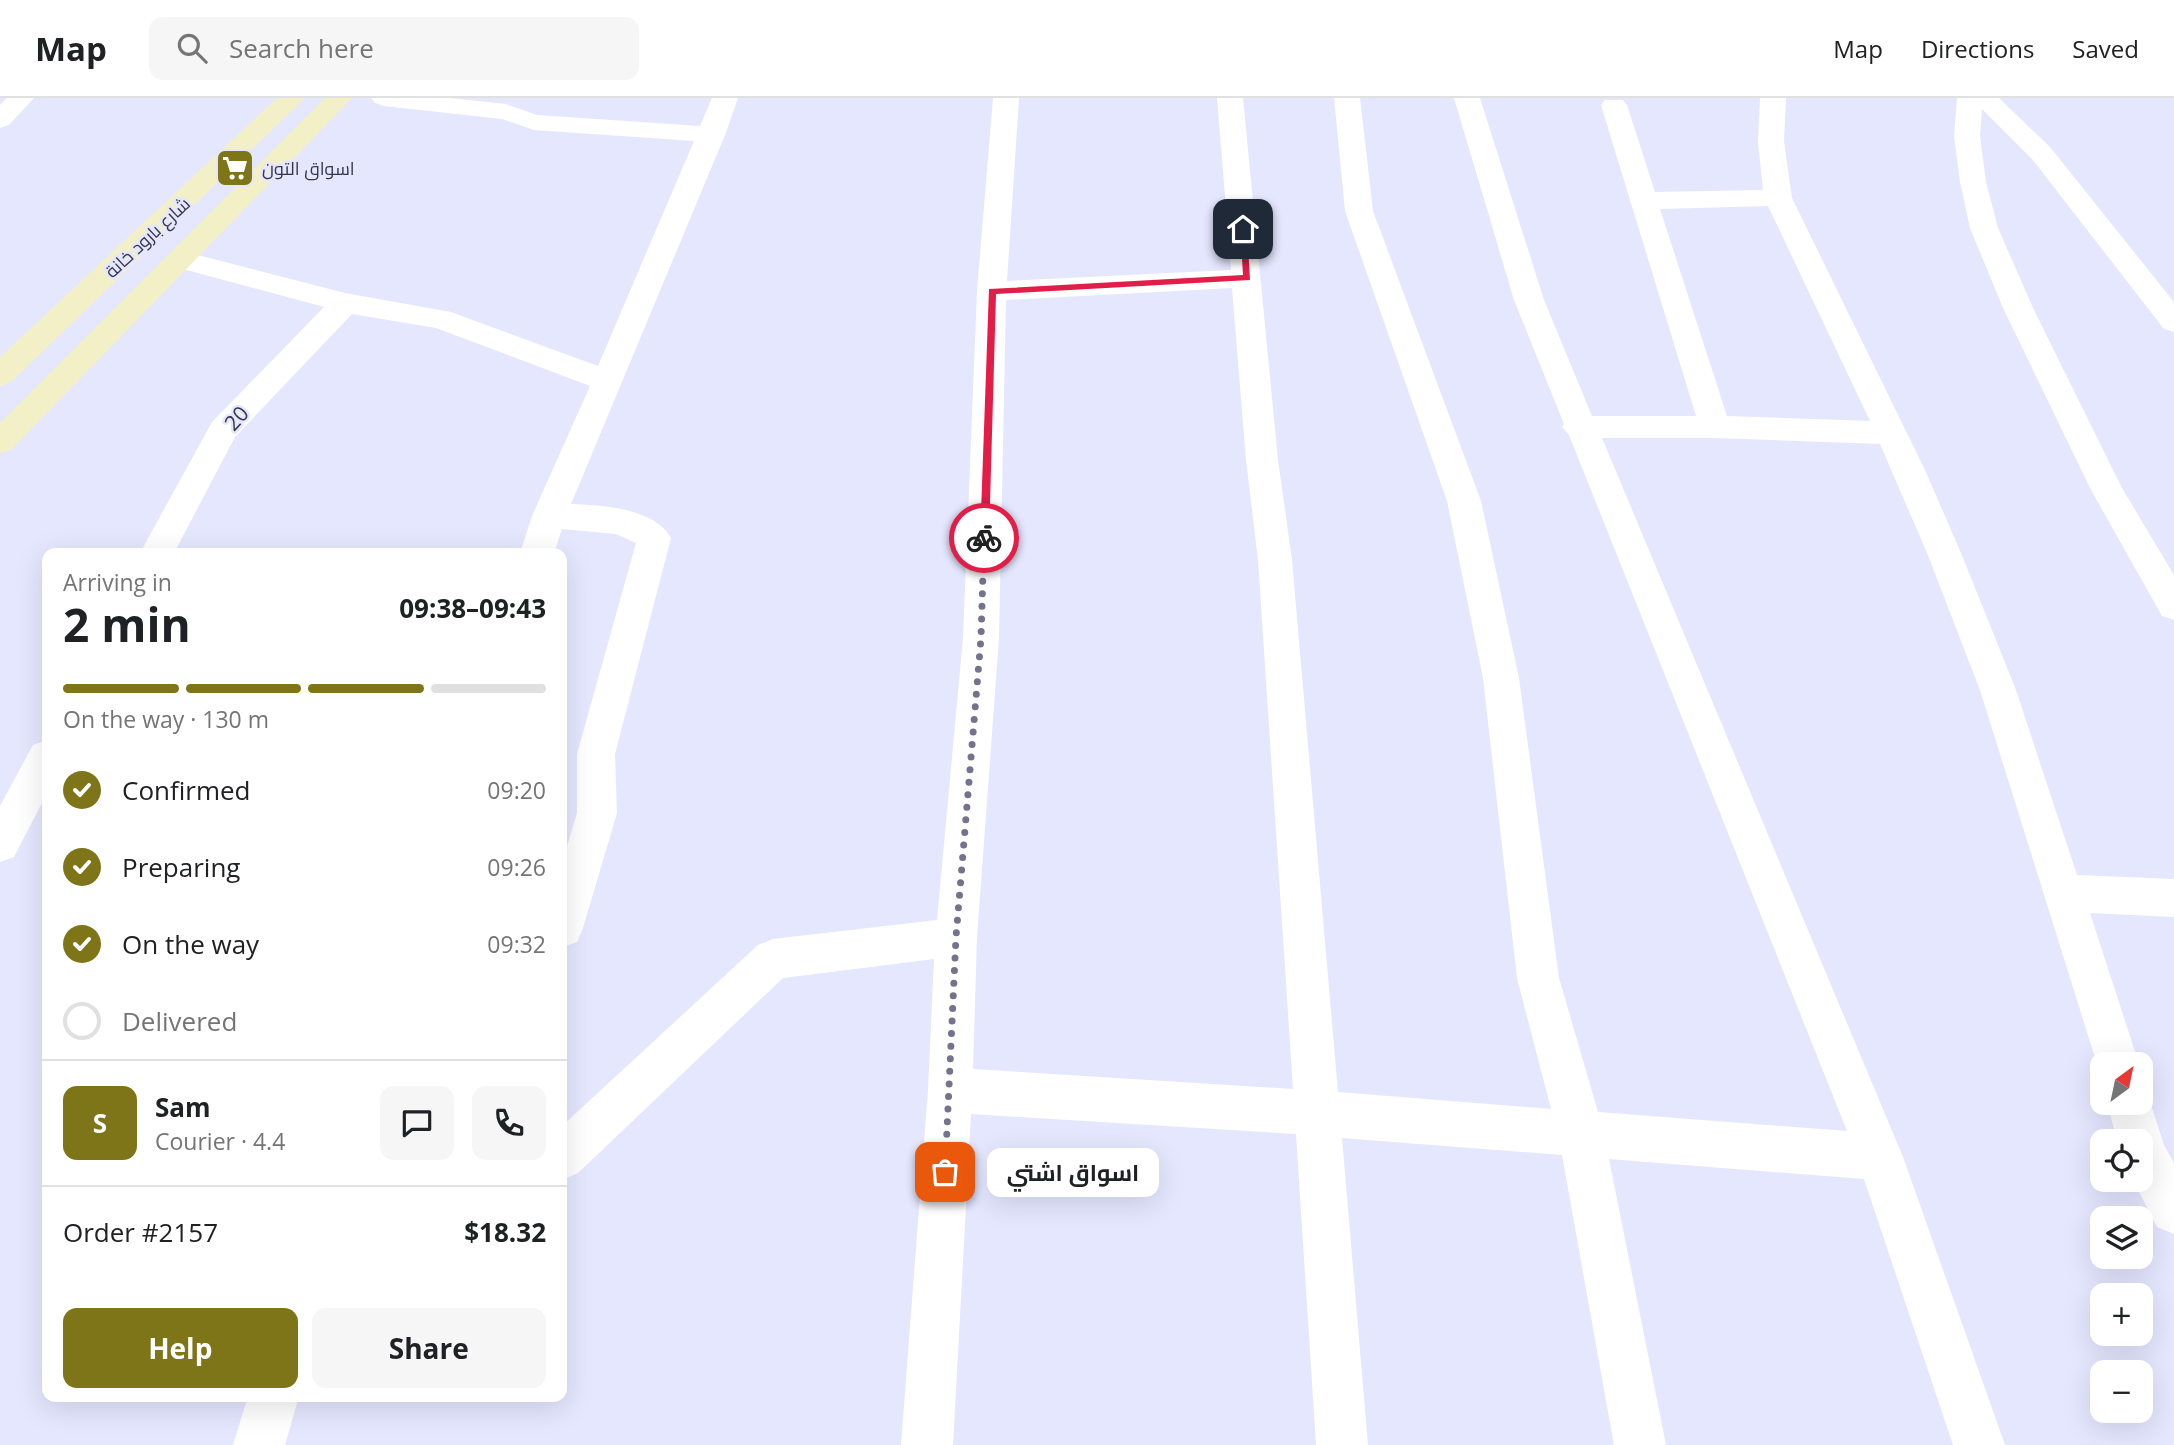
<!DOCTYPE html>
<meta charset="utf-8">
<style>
:root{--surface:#fff;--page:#f6f6f6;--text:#202124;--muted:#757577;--line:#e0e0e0;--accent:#7e7518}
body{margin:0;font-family:"Open Sans",Cairo,sans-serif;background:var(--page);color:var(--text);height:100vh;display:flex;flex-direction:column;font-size:26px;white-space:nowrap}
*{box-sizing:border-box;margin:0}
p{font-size:23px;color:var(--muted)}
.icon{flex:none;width:38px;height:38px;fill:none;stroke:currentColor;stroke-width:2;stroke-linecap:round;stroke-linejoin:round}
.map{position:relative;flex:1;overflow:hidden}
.side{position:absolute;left:42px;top:450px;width:525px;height:854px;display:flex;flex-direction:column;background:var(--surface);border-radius:14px;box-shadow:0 7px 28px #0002}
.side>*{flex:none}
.needle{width:46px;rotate:33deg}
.fabs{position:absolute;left:2090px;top:954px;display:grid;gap:14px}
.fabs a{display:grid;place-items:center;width:63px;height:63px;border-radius:14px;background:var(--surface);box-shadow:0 7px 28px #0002;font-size:35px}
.pin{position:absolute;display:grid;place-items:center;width:60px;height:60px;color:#fff;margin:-30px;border-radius:14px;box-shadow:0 4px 10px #0006}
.courier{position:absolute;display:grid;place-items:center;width:70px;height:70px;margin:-35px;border:5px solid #e11d48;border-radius:50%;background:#fff;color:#222;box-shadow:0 2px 9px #0007}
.bubble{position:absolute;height:49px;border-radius:14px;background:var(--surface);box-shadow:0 7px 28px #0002;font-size:23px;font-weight:700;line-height:49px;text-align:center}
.headline em{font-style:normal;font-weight:700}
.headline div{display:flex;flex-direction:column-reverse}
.headline{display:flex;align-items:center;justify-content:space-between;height:119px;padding:0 21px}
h1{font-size:46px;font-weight:700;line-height:52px}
.bar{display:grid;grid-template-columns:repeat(4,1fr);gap:10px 7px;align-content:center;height:84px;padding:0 21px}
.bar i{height:9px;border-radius:5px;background:var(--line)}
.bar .active{background:var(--accent)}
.bar p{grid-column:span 4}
.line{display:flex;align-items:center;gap:18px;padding:0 21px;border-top:2px solid var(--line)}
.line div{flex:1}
.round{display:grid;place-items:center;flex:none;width:74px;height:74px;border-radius:14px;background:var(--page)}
ol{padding:0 21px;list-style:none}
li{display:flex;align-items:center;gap:21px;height:77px}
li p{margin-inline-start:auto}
li .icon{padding:7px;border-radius:50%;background:var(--accent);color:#fff;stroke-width:4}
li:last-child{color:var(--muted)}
li i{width:38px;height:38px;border:4px solid var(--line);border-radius:50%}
.button{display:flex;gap:14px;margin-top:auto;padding:14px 21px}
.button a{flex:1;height:80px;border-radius:14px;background:var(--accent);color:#fff;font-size:28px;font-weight:700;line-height:80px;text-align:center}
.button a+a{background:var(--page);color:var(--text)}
header{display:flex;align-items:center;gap:42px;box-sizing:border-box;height:98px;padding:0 35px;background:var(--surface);border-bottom:2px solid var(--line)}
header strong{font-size:33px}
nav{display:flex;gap:38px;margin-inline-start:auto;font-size:24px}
.search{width:490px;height:63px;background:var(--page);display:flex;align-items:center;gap:18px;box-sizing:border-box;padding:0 24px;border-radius:14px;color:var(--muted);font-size:26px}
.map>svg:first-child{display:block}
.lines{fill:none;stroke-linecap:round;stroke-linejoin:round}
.street{fill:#fff;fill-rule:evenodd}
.secondary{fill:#f3efc7;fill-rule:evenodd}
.route{fill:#e11d48}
.done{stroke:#73738b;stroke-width:7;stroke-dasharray:0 12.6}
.labels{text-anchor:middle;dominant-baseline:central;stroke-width:5;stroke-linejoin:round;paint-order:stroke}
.far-poi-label{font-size:18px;fill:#35354c;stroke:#e5e7ff;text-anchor:start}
.far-street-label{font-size:18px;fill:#35354c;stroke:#e5e7ff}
.street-label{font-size:21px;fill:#35354c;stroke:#e5e7ff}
</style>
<header>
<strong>Map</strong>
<div class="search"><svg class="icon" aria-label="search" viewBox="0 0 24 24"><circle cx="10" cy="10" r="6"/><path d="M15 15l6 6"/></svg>Search here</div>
<nav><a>Map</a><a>Directions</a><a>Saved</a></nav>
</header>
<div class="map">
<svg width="2174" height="1347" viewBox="0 0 2174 1347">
<rect width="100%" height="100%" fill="#e5e7ff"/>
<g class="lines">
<g class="street">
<polygon points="7,0 34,0 9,27 0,30 0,7"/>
<path d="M371,0H450L506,6L537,17L700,28L712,0H738L725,37L571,406C601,407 655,410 671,440L615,656L617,715L583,830L577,844L562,849V765L577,715V656L636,445L616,436L562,431L554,455H520L532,418L590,288L436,230L352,216L235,339L174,455H140L212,324L324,209L172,168L168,162L172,156L182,153L345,195L451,214L598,268L694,43L534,32L502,21L384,8L375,5Z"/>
<path d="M993,0H1019L1007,183L1231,172L1217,0H1243L1278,362L1292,462L1338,994L1551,1011L1517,880L1483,580L1447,403L1345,113L1334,0H1360L1373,113L1481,403L1519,580L1559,880L1598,1014L1847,1033L1569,337L1562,329L1564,326L1514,202L1454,0H1480L1544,202L1592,318H1696L1601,7L1605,2H1623L1627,7L1655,94L1763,92L1758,44L1760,0H1786L1784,44L1792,100L1925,372L1961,455L2016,592L2077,777L2174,781V819L2090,815L2139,966H2102V982L1980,592L1927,455L1880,346L1715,340H1602L1903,1059L2005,1347H1953L1864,1081L1609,1061L1666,1347H1614L1562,1057L1342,1040L1368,1347H1316L1296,1036L971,1016L953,1347H901L928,992L934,861L783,880L578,1075L562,1082V1028L758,847L773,841L937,822L963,540L977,193ZM1768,108L1870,323L1727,318L1660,111ZM1232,190L1246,362L1258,462L1293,991L973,971L977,839L999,540L1006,202Z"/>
<polygon points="1957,0 1999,0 2050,49 2174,204 2174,234 2164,231 2032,61 1982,11 1980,38 1986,84 1998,130 2033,210 2122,390 2174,477 2174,522 2162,518 2091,392 2003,210 1970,130 1960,84 1954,38"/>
<polygon points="47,642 47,695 14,759 0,764 0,708 33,647"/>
<polygon points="2140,986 2145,988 2164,1047 2174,1065 2174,1136 2157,1129 2133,1082 2140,1082 2140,1043 2117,1043 2107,1004 2140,1004"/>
<polygon points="248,1298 299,1298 285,1347 233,1347"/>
</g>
<g class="secondary">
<polygon points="277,0 305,0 11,284 0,288 0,259"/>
<polygon points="325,0 352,0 11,352 0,355 0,325"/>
</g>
</g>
<polygon class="route" points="1240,129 1247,131 1250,182 996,196 989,440 988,443 980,443 989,191 1243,177"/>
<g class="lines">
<polyline class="done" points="945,1074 956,839 981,540 984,440"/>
</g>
<defs>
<symbol id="supermarket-square" viewBox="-11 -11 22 22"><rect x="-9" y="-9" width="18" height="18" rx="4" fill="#7e7518" stroke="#e5e7ff"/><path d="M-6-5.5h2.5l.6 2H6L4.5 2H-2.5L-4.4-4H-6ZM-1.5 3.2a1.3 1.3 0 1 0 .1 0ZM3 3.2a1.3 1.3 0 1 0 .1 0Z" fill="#fff"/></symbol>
</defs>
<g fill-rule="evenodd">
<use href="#supermarket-square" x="213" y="48" width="44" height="44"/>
</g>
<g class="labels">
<g class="far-poi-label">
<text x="262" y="70">اسواق التون</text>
</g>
<g class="far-street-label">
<text transform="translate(147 139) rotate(-43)">شارع بارود خانة</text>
</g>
<g class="street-label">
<text transform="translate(236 320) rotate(-48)">20</text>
</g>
</g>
</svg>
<div class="fabs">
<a><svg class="needle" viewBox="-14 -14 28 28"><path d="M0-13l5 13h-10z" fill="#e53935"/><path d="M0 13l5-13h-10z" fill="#757577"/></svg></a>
<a><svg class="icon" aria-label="locate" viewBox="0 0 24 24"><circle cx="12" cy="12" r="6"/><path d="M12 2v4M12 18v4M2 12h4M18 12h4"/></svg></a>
<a><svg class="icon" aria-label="layers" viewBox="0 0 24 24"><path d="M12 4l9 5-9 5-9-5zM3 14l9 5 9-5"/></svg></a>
<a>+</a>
<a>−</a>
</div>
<div class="pin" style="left:945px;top:1074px;background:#ea580c"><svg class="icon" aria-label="bag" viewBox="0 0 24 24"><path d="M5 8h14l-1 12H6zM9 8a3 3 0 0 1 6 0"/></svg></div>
<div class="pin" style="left:1243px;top:131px;background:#1f2937"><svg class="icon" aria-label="home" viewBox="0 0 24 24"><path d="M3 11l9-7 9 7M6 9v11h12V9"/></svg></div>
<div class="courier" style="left:984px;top:440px"><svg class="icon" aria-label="bike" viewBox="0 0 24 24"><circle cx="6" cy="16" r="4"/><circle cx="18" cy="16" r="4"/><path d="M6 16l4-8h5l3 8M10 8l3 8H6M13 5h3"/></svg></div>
<div class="bubble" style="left:987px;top:1050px;width:172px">اسواق اشتي</div>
<section class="side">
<div class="headline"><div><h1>2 min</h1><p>Arriving in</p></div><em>09:38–09:43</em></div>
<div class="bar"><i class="active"></i><i class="active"></i><i class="active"></i><i></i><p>On the way · 130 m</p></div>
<ol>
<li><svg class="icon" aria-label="check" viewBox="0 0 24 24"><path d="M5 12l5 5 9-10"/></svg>Confirmed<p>09:20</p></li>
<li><svg class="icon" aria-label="check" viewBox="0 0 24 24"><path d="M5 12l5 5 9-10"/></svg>Preparing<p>09:26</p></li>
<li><svg class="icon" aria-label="check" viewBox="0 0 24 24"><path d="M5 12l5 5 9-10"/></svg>On the way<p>09:32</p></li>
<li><i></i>Delivered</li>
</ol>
<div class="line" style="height:126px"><b class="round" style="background:var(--accent);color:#fff">S</b><div><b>Sam</b><p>Courier · 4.4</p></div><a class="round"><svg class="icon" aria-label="chat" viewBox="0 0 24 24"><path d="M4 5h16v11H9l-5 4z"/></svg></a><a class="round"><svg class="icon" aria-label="phone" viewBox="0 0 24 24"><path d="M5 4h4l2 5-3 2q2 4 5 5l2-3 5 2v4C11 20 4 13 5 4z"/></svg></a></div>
<div class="line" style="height:91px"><div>Order #2157</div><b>$18.32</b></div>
<div class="button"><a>Help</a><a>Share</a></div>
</section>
</div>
